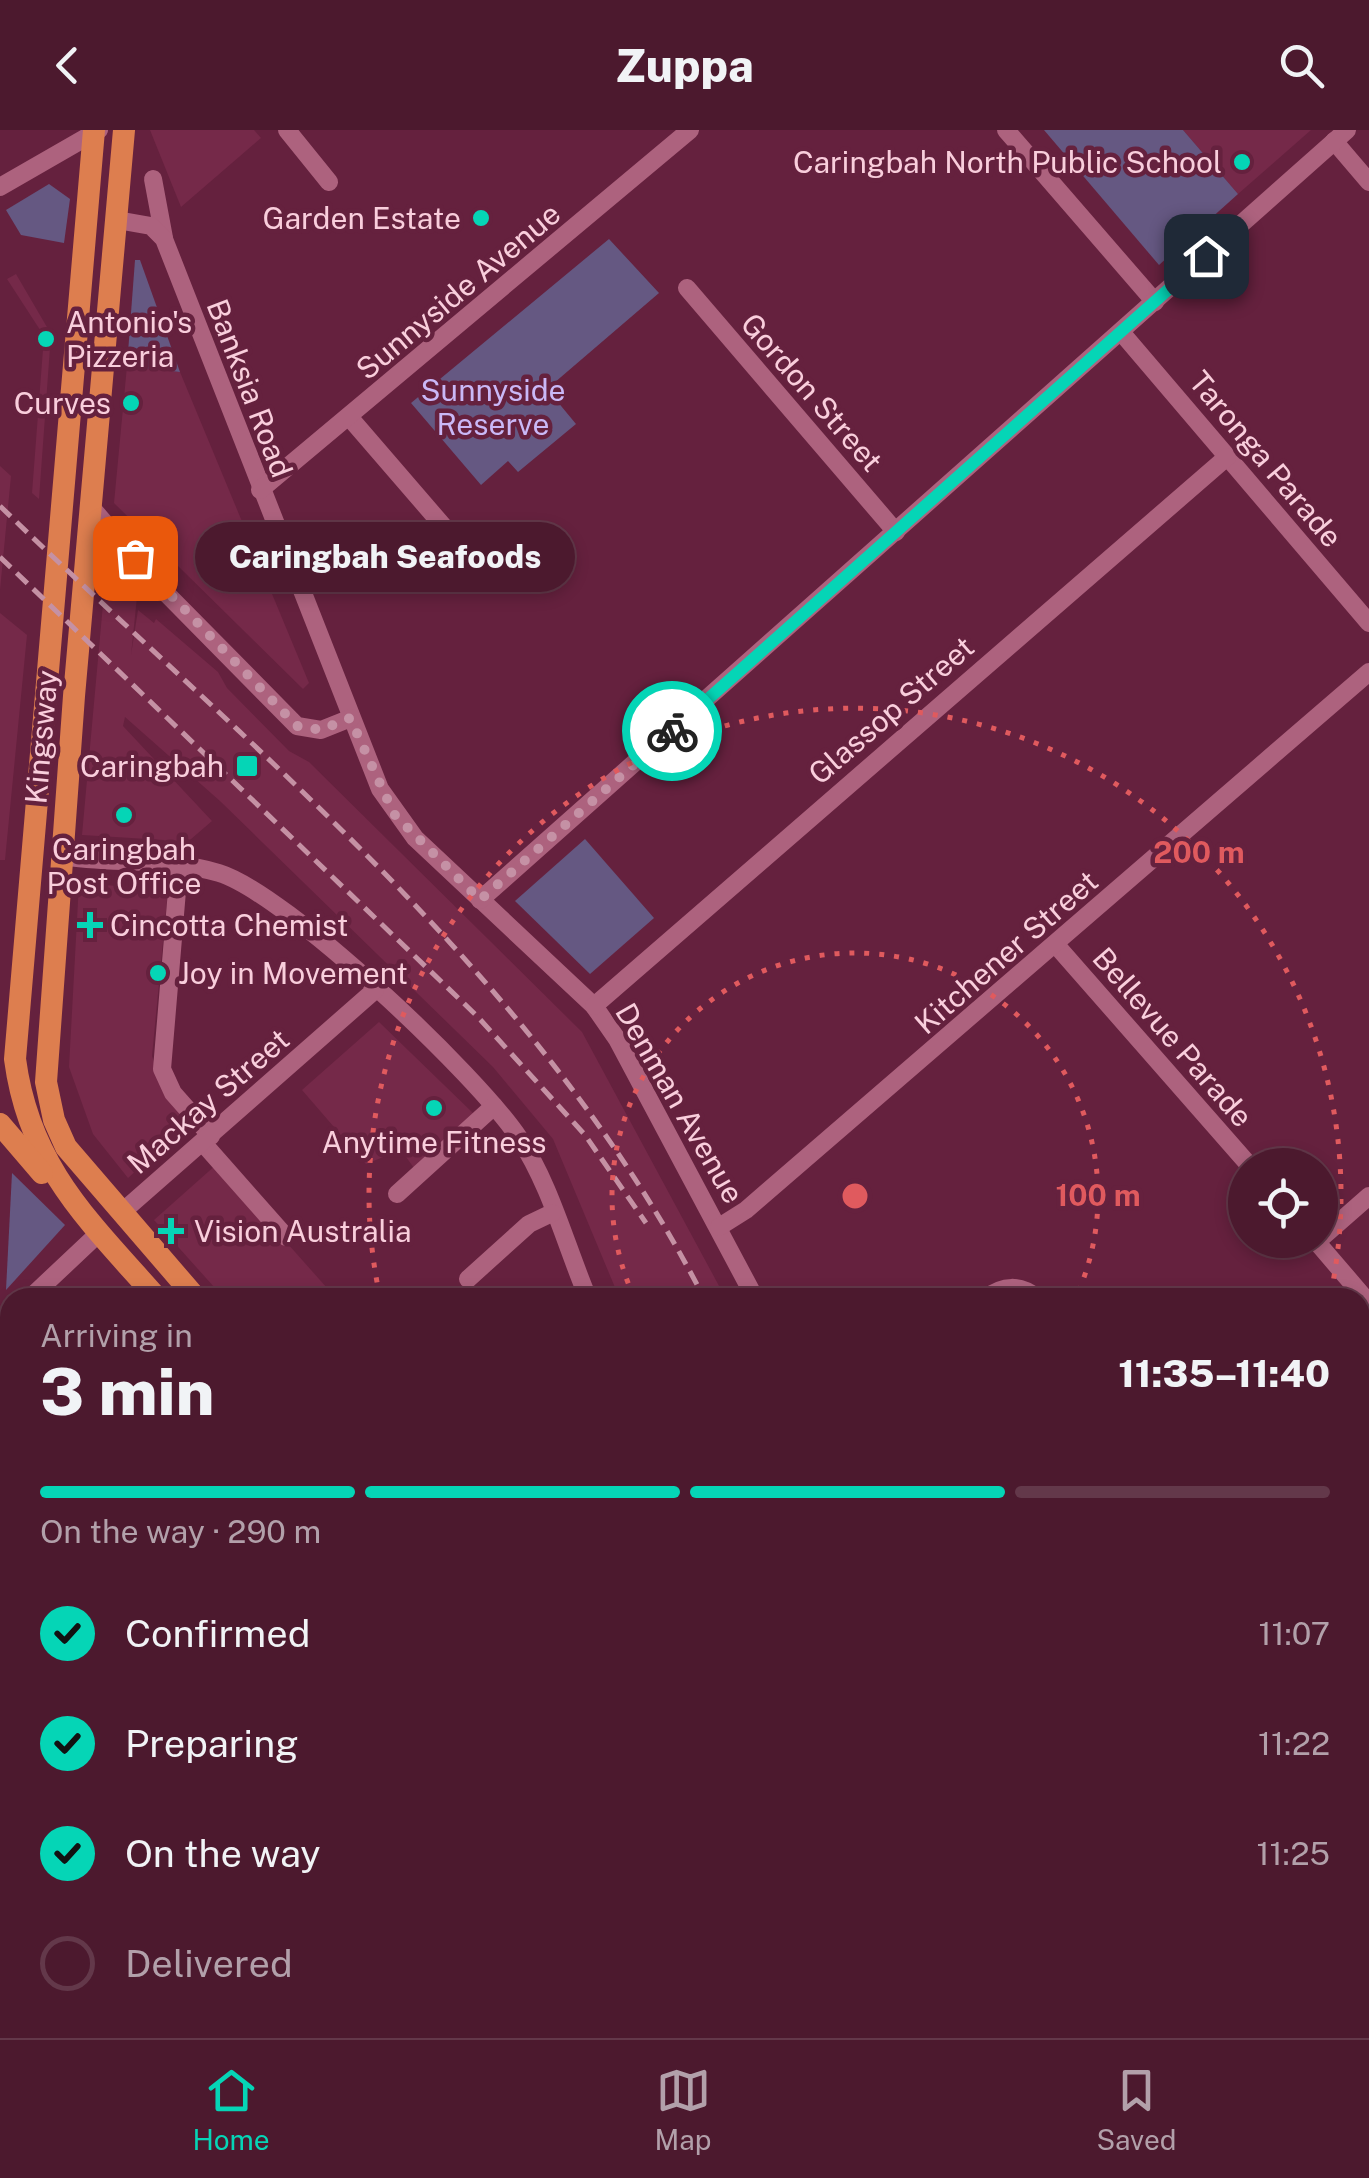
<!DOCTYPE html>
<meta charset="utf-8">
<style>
:root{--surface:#4c192e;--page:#56263a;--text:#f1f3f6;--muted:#b2a0aa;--line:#63384a;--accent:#05d5b6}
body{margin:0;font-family:"Public Sans",sans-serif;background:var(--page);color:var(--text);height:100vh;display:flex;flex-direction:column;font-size:38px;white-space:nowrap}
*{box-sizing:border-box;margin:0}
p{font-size:32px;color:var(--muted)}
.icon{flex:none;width:55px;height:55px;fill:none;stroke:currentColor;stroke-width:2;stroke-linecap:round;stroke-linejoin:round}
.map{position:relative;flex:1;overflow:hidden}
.sheet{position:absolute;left:0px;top:1158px;width:1370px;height:752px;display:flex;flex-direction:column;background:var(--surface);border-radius:30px 30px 0 0;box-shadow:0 5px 15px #0003,0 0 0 2px var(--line)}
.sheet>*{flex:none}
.buttons{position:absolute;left:1228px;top:1018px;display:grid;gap:20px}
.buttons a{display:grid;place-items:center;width:110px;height:110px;border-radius:50%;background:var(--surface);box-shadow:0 5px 15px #0003,0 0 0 2px var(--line);font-size:50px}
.pin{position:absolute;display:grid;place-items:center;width:85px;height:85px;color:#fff;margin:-42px;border-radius:20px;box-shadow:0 5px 15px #0006}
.courier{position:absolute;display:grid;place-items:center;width:100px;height:100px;margin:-50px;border:8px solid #05d5b6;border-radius:50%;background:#fff;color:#222;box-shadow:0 2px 12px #0007}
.bubble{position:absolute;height:70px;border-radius:35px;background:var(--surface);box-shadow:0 5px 15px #0003,0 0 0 2px var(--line);font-size:32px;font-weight:800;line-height:70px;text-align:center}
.head em{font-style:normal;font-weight:800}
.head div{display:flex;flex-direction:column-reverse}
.head{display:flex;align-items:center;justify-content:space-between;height:170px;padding:0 40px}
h1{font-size:65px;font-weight:800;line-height:75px}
.bar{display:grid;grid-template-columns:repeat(4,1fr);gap:15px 10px;align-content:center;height:120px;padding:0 40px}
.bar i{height:12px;border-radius:8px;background:var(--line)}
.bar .active{background:var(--accent)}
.bar p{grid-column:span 4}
ol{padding:0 40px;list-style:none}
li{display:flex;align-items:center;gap:30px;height:110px}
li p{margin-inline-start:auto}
li .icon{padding:10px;border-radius:50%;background:var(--accent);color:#111;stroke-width:4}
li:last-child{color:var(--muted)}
li i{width:55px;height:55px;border:5px solid var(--line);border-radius:50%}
header{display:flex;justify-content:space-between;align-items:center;height:130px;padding:0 40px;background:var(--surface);font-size:45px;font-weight:800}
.tab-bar{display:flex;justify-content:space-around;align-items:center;height:140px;border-top:2px solid var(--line);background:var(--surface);font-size:28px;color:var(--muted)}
.tab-bar a{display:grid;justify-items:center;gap:5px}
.tab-bar .active{color:var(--accent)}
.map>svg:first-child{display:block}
.built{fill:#752949}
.green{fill:#655882}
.water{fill:#247464}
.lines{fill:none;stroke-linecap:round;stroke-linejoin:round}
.minor{stroke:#ad627e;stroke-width:18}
.major{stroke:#dd7e4f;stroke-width:22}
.rail{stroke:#c591a4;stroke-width:5;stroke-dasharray:15 8;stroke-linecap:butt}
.done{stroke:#c591a5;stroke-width:10;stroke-dasharray:0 18}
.route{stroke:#05d5b6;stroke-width:12}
.ring{fill:none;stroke:#e05a5e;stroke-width:5;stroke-dasharray:5 10}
.poi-dot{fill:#05d5b6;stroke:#65213e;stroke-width:4}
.labels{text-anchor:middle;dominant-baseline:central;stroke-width:9;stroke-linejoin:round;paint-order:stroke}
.poi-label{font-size:30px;fill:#f9cedc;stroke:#65213e;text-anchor:end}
.street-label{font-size:30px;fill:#f9cedc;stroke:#65213e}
.park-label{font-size:30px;fill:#cab8f7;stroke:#65213e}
.centre{fill:#e05a5e;stroke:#65213e;stroke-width:5}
.ring-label{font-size:30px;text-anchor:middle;font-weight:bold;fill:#e05a5e;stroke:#65213e;stroke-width:9;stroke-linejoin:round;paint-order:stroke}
</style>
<header><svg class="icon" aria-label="back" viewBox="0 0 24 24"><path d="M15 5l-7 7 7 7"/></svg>Zuppa<svg class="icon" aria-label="search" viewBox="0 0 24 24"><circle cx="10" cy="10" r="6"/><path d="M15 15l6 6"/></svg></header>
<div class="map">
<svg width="1369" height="1908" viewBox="0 0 1369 1908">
<rect width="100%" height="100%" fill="#65213e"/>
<g class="built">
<polygon points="150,0 254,0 261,8 181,77"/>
<polygon points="1183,0 1311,0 1238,64"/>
<polygon points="16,144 51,204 39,369 32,363 44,206 7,149"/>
<polygon points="127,236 180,242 309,553 303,559 114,373"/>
<polygon points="0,336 11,346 0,460"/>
<polygon points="106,441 137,467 131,525 138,480 154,493 156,489 218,542 227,558 289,621 309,632 582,902 725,1167 619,1167 553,1009 493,937 220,671 125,587 123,596 212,691 176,722 164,710 82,705"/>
<polygon points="0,483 27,505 5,730 0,730"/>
<polygon points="79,753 168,760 152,926 163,959 192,990 128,1048 93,1004 69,937"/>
<polygon points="379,892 475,985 414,1038 401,1020 366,1034 302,960"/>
<polygon points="217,1034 335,1167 223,1167 154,1090"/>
<polygon points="10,1219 10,1321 0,1309 0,1227"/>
</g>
<g class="green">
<polygon points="1044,0 1183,0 1238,64 1159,135"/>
<polygon points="49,54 70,69 64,113 21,105 6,80"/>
<polygon points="609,109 659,163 547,259 576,294 518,342 508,331 481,355 411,273"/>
<polygon points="135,130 140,130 180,242 127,236"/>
<polygon points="585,709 654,788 590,844 515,771"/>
<polygon points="12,1043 65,1095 6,1160"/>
<polygon points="0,1514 10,1526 10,1714 0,1703"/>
</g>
<polygon class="water" points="0,1532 10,1543 10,1634 0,1622"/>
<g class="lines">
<g class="minor">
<polyline points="287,0 329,52"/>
<polyline points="1006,0 1155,172"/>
<polyline points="1334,11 1369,52"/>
<polyline points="153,49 164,108"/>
<polyline points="0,57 99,0"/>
<polyline points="117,90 151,96 164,109 380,659 415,708 594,876 617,909 755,1168"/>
<polyline points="687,158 896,402"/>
<polyline points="1121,202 1369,493"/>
<path d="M350,288L482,441C514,447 535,441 558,418"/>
<polyline points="260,360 690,0"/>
<polyline points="91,377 157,454 297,596 321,600 351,588"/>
<path d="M61,726C112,734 170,728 219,743C287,764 478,946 519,1008C550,1054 566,1116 588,1168"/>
<polyline points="179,737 162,939 173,963 211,1006"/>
<polyline points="480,770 1347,0"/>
<polyline points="1056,815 1249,1035"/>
<polyline points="594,876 1227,327"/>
<polyline points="203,1013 286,1107"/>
<polyline points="397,1064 494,976"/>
<polyline points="121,1083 375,860"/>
<polyline points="719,1097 746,1080 1369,542"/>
<polyline points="1320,1109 1369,1066"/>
<polyline points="1315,1110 1369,1173"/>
<polyline points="468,1149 529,1094 552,1083"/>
<polyline points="30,1168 99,1103"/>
<path d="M986,1168C1003,1155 1020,1154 1037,1168"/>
<polyline points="0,1197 10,1187"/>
<polyline points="0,1332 10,1344"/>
<polyline points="0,1377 10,1369"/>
<polyline points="1360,1429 1369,1421"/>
<polyline points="0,1738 10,1733"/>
<polyline points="0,1774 9,1784"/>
<polyline points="487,1900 492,1908"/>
<polyline points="1134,1900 1138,1908"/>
<polyline points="161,1908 171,1900"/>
<polyline points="1362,1908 1369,1902"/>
</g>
<g class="major">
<path d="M94,0L15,929C29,1036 88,1090 157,1168"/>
<polyline points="124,0 74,566 46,952 54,990 66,1017 196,1168"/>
<polyline points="0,994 42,1043"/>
<polyline points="837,1900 844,1908"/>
<polyline points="805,1908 815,1900"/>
</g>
<g class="rail">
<path d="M0,376C253,622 540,848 704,1168"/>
<polyline points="0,427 477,886 585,1005 646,1093"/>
<polyline points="1080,1900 1084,1908"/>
</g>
</g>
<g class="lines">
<polyline class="done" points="135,428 297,596 321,600 350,588 394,684 480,770 672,601"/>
<polyline class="route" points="672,601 1206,126"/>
</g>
<g class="ring">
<path d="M634 1167A243 243 0 1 1 1076 1167"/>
<path d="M380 1167A486 486 0 1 1 1330 1167"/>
</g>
<g class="poi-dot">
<circle cx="1242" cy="32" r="10"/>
<circle cx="481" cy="88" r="10"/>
<circle cx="46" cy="209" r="10"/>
<circle cx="131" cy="273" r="10"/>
<rect x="235" y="624" width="24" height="24" rx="5"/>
<circle cx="124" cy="685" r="10"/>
<path d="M85 780h10v10h10v10h-10v10h-10v-10h-10v-10h10z"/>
<circle cx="158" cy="843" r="10"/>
<circle cx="434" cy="978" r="10"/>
<path d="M166 1086h10v10h10v10h-10v10h-10v-10h-10v-10h10z"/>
</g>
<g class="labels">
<g class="poi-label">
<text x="1222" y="32">Caringbah North Public School</text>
<text x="461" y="88">Garden Estate</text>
<text x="66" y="192" text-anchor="start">Antonio's<tspan x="66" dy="34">Pizzeria</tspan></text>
<text x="111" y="273">Curves</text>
<text x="224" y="636">Caringbah</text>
<text x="124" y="719" text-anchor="middle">Caringbah<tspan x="124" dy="34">Post Office</tspan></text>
<text x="110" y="795" text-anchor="start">Cincotta Chemist</text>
<text x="178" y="843" text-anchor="start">Joy in Movement</text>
<text x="434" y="1012" text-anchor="middle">Anytime Fitness</text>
<text x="194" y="1101" text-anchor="start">Vision Australia</text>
</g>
<g class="street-label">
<text transform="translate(458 161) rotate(-40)">Sunnyside Avenue</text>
<text transform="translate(250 258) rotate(69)">Banksia Road</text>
<text transform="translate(812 262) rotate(49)">Gordon Street</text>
<text transform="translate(1266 329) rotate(50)">Taronga Parade</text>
<text transform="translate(891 580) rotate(-41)">Glassop Street</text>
<text transform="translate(41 607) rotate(-85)">Kingsway</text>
<text transform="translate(1006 822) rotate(-41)">Kitchener Street</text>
<text transform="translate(1173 907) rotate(49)">Bellevue Parade</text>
<text transform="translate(208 971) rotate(-41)">Mackay Street</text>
<text transform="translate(680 973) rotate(60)">Denman Avenue</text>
</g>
<g class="park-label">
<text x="493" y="260">Sunnyside<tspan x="493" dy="34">Reserve</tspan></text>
</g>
</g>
<circle cx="855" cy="1066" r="15" class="centre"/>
<g class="ring-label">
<text x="1199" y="733">200 m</text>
<text x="1098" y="1076">100 m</text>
</g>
</svg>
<div class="buttons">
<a><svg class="icon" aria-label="locate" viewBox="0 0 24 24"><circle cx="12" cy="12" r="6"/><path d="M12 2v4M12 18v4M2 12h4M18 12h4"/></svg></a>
</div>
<div class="pin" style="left:135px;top:428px;background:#ea580c"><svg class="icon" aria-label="bag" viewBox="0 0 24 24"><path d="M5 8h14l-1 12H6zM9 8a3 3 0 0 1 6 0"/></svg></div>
<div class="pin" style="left:1206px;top:126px;background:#1f2937"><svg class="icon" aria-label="home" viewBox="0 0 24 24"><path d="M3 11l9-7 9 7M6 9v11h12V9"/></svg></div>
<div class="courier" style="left:672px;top:601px"><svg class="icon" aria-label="bike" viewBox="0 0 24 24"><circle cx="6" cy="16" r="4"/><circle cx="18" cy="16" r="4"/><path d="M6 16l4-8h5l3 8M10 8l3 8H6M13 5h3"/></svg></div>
<div class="bubble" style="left:195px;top:392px;width:380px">Caringbah Seafoods</div>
<section class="sheet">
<div class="head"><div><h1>3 min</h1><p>Arriving in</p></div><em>11:35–11:40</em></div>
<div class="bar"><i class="active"></i><i class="active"></i><i class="active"></i><i></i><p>On the way · 290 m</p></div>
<ol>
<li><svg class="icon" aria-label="check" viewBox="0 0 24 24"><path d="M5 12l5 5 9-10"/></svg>Confirmed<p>11:07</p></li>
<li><svg class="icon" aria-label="check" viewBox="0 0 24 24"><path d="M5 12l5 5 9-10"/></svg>Preparing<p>11:22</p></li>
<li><svg class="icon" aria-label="check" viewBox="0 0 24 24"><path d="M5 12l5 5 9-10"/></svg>On the way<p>11:25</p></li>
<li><i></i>Delivered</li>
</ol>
</section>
</div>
<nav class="tab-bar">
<a class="active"><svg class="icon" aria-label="home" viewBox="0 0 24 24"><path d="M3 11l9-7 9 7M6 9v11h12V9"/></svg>Home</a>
<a><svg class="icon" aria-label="map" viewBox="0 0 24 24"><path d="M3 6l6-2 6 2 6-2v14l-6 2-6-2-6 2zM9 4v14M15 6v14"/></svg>Map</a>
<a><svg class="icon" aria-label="saved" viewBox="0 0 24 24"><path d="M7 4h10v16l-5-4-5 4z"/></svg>Saved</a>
</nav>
